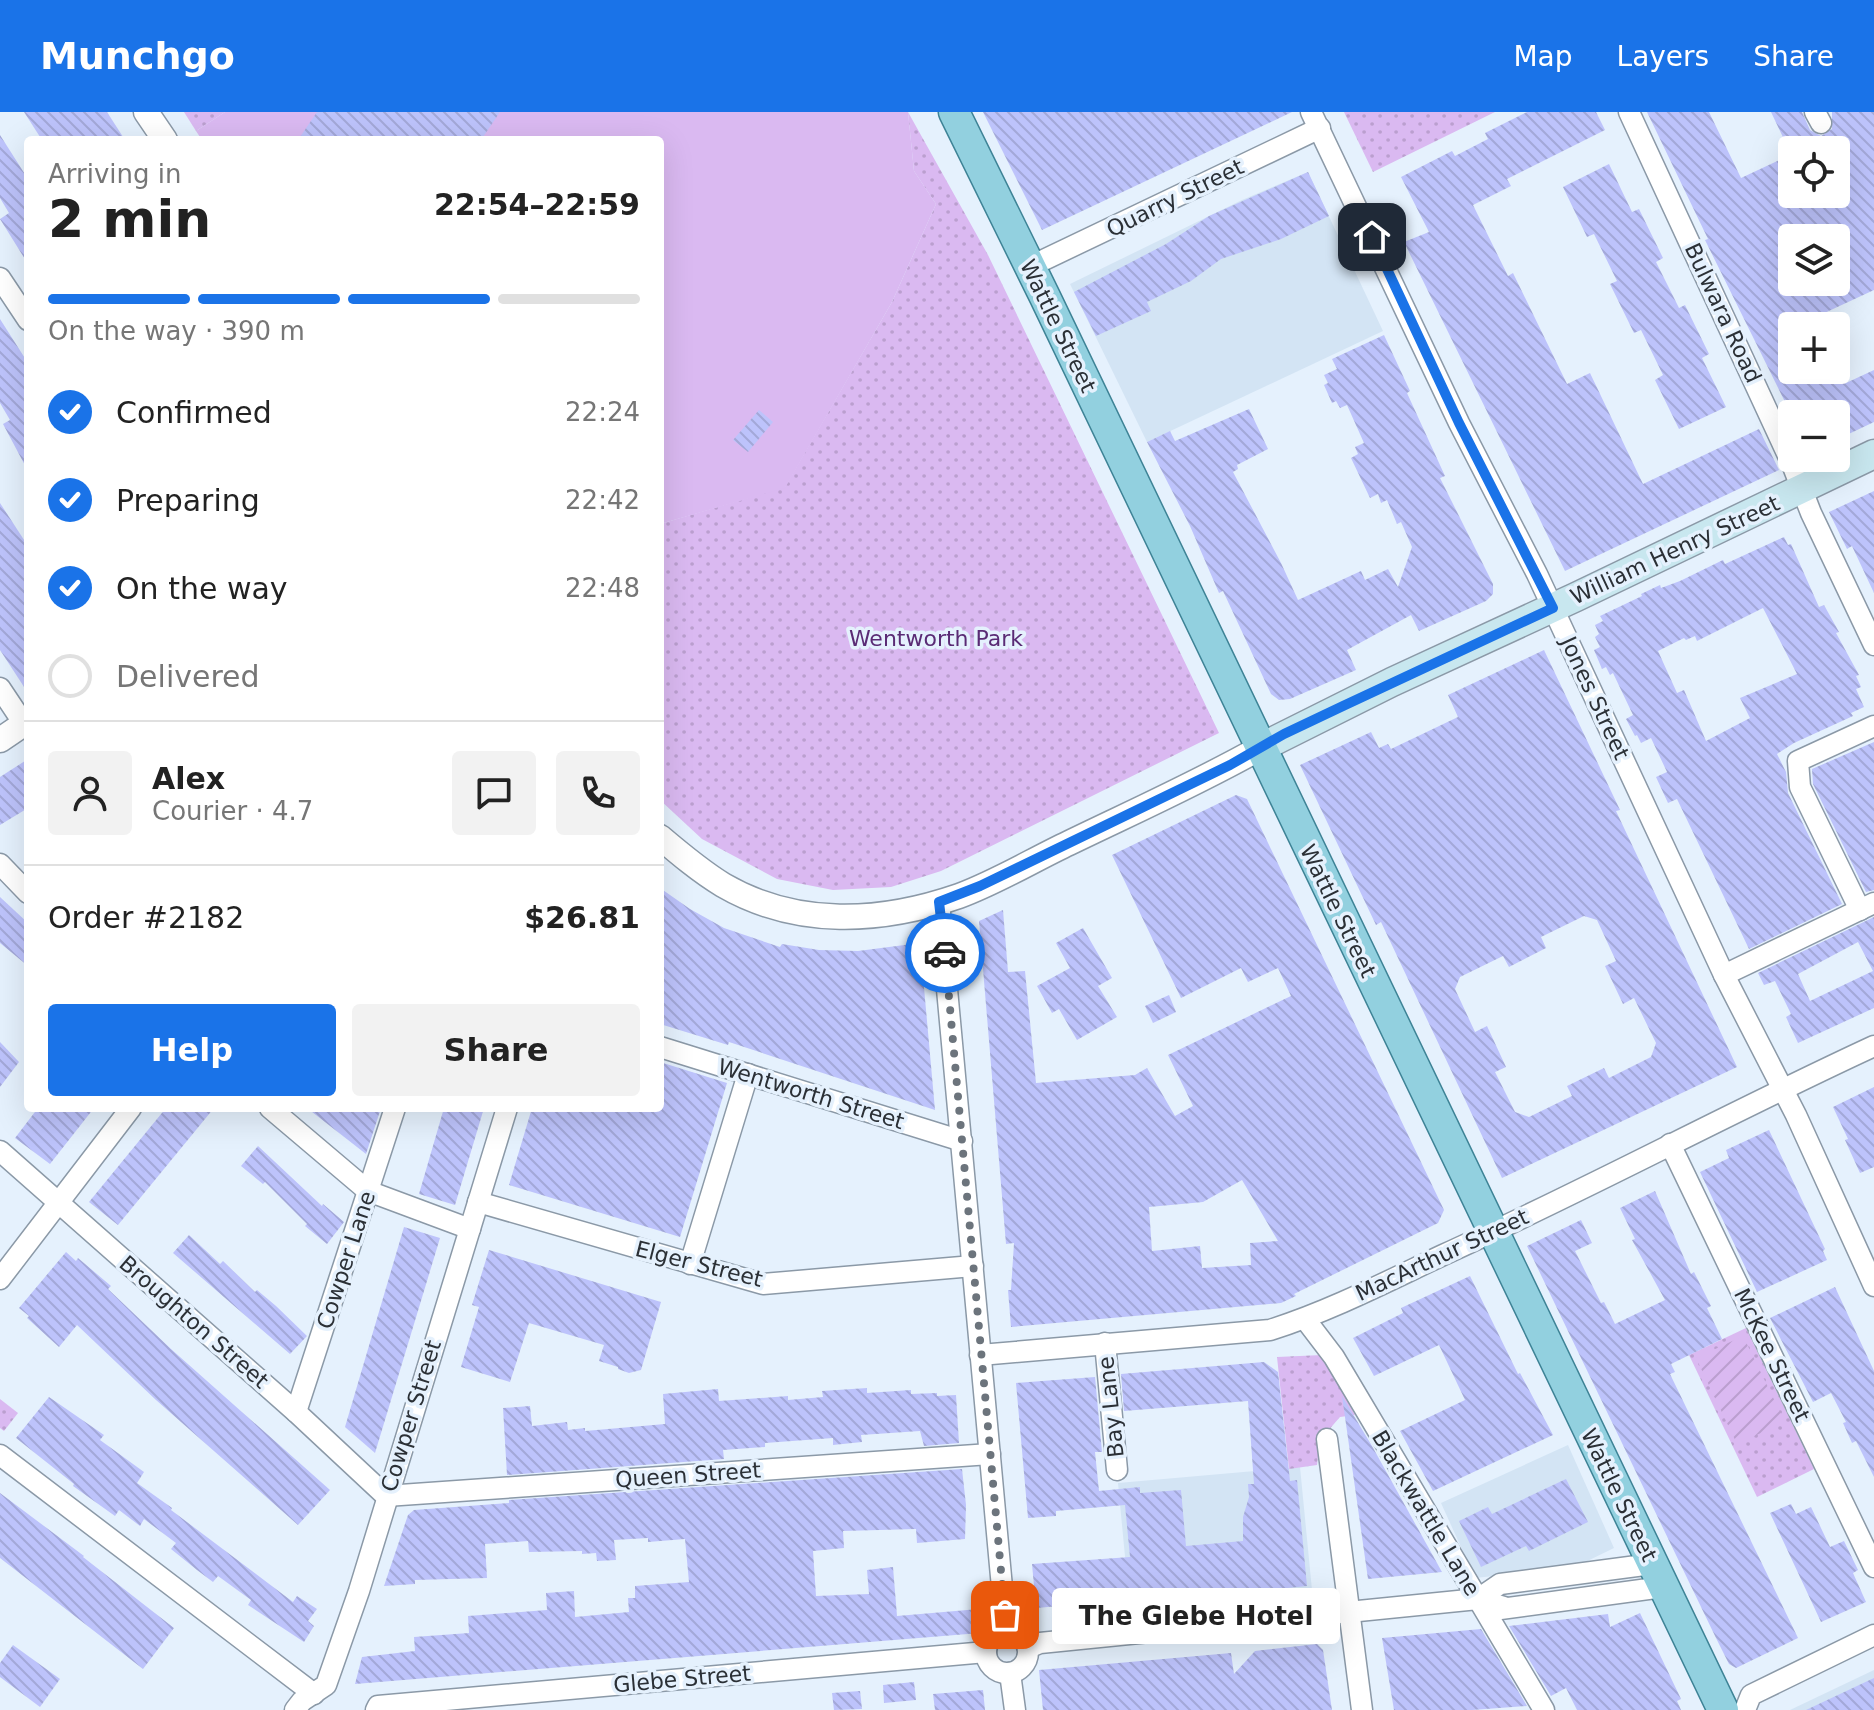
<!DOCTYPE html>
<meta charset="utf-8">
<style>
:root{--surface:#fff;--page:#f2f2f2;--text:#222;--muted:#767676;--line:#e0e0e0;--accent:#1a73e8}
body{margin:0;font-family:"DejaVu Sans",sans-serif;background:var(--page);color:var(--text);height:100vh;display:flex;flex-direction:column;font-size:30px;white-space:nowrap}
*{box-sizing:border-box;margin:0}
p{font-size:26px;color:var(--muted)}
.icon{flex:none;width:44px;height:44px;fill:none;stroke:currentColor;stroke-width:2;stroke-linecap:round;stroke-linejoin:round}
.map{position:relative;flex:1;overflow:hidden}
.drawer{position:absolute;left:24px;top:24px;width:640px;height:976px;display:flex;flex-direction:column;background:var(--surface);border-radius:8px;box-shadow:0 8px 32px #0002}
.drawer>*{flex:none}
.tools{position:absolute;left:1778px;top:24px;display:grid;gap:16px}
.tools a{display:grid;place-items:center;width:72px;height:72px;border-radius:8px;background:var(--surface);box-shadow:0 8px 32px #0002;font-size:40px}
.pin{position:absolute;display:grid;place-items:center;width:68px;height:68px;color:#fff;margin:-34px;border-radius:16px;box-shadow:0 4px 12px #0006}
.courier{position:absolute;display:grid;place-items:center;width:80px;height:80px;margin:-40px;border:6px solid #1a73e8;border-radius:50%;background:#fff;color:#222;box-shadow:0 2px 10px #0007}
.bubble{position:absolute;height:56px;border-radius:8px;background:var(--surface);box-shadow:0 8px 32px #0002;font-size:26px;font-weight:800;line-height:56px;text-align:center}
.overview em{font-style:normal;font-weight:800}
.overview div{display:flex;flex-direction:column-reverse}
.overview{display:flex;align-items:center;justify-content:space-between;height:136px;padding:0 24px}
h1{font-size:52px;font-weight:800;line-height:60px}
.bar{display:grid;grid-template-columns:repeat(4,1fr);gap:12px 8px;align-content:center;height:96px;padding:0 24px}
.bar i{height:10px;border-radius:6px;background:var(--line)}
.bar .active{background:var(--accent)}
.bar p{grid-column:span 4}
.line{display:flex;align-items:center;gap:20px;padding:0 24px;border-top:2px solid var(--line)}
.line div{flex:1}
.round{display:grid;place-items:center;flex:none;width:84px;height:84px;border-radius:8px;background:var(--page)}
ol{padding:0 24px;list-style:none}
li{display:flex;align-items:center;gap:24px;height:88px}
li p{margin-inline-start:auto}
li .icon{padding:8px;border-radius:50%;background:var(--accent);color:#fff;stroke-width:4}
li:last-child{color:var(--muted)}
li i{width:44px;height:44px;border:4px solid var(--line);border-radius:50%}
.primary-button{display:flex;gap:16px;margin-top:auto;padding:16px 24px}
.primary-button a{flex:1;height:92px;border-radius:8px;background:var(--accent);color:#fff;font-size:32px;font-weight:800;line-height:92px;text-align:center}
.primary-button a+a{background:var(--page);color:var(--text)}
header{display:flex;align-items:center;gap:48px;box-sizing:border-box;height:112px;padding:0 40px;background:var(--accent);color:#fff}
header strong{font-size:38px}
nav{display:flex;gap:44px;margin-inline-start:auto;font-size:28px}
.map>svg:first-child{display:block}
.built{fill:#d3e4f4}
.park{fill:url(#park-dots)}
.garden{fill:url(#garden-furrows)}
.pitch{fill:#dab9f1}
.building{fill:url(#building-back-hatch);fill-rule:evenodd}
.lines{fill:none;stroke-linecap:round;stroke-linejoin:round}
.minor-casing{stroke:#8b99a7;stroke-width:23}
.tertiary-casing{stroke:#8b99a7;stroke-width:27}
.secondary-casing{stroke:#8b99a7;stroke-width:31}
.primary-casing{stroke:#3e8396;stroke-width:33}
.minor{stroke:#fff;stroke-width:20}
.tertiary{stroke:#fff;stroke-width:24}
.secondary{stroke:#c8e7ef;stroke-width:28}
.primary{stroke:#92d0df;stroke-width:30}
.done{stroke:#6c747c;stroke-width:8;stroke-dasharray:0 14.4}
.route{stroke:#1a73e8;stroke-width:10}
.labels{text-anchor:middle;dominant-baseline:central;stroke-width:7;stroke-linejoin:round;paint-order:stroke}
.street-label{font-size:22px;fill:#2b3036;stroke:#e5f1fd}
.park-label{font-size:22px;fill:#5a2b75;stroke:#e5f1fd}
</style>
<header>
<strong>Munchgo</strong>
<nav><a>Map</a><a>Layers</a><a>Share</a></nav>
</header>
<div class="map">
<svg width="1874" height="1598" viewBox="0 0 1874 1598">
<defs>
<pattern id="park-dots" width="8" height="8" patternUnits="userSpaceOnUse" patternTransform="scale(2)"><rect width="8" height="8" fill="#dab9f1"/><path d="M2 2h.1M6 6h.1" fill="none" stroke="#bb9fcf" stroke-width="1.8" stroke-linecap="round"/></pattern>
<pattern id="garden-furrows" width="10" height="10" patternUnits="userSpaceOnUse" patternTransform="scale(2)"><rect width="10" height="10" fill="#dab9f1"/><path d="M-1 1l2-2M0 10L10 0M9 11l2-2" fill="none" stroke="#bb9fcf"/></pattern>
<pattern id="building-back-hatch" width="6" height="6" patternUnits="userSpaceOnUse" patternTransform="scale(2)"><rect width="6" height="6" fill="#bdc3fb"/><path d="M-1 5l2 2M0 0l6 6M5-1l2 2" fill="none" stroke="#a3a8d8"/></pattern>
</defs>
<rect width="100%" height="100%" fill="#e5f1fd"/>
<g class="built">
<polygon points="1308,60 1383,219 1147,330 1070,172 1242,88"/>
<polygon points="1568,1333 1614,1436 1575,1455 1475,1466 1441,1391"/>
<polygon points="1300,1355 1312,1478 1130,1497 1118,1371"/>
<polygon points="1874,1558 1874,1598 1790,1598"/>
</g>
<g class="park">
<polygon points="184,0 225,0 196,19"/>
<polygon points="908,0 988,143 1219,621 941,759 891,775 833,778 777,767 702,727 660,688 660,412 785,375 892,190 936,92 914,59"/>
<polygon points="1344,0 1495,0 1373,60"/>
<polygon points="1746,1216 1814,1357 1757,1385 1689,1243"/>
<polygon points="1322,1243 1355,1303 1340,1305 1320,1328 1317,1353 1289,1357 1277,1245"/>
<polygon points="0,1287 18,1301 4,1319 0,1316"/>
</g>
<polygon class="garden" points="1743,1224 1785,1310 1737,1332 1696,1246"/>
<polygon class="pitch" points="225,0 908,0 914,59 936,92 892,190 785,376 660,412 660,28 202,28 196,19"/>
<g class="building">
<polygon points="24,0 107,0 125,28 42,28"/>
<polygon points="317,0 500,0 481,28 298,28"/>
<polygon points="983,0 1292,0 1042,118"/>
<polygon points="1527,0 1596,0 1605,18 1507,67 1511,74 1473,93 1508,164 1513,161 1567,272 1590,261 1643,372 1759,317 1779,358 1565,459 1404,130 1429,120 1401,65 1452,39 1455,44 1488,27 1485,21"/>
<path d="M1647,0H1709L1741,66L1792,42V82H1836V38H1789L1771,0H1802L1810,18L1821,24L1832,17V0H1874V178L1818,204L1823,214H1792V258H1840L1846,271L1874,258V310L1836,328V302H1791L1705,128L1708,127ZM1792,126H1836V170H1792Z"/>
<polygon points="0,23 28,67 28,152 0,107 9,101 0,86"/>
<polygon points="1609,52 1632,100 1639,97 1663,146 1656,150 1679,196 1685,193 1709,242 1702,246 1726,295 1679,317 1655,268 1663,263 1641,218 1634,221 1610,172 1617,169 1594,122 1587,125 1563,75"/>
<polygon points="1308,60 1329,104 1281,127 1221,147 1191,169 1147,190 1151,199 1096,224 1074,180 1166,132 1209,104"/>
<polygon points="0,207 28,251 28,359 3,312 10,308 0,291"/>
<polygon points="1384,223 1410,279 1407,281 1445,364 1440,366 1493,472 1493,482 1486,489 1419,519 1411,503 1347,538 1356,558 1290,587 1279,588 1271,582 1223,479 1219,481 1190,414 1147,330 1170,319 1175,329 1249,297 1268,337 1237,353 1238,357 1233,360 1281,451 1298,488 1361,459 1365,468 1388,457 1398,475 1412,435 1401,410 1397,412 1387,388 1381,391 1378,382 1370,386 1351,346 1358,342 1355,335 1364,331 1347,293 1340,296 1336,289 1332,291 1324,273 1328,271 1324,263 1337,257 1332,247"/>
<polygon points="759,298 773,310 748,340 733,328"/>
<polygon points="1874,379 1874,481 1852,434 1847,437 1829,400"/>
<polygon points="0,391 28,434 28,581 0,538"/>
<path d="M1784,425L1788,433L1791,432L1819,495L1824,493L1839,520L1836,521L1859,563L1856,564L1861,575L1856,577L1864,595L1851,601L1853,604L1794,631L1777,642L1786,660L1788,681L1842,792L1749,837L1677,687L1668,691L1656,665L1667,660L1651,626L1641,631L1637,623L1635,624L1626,607L1633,603L1613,561L1610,563L1606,555L1602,557L1594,538L1600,535L1595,525L1599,522L1595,513L1603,509L1600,504L1642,484L1641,482L1660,473L1661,476L1680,469L1723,448L1725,452ZM1763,496L1797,562L1740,586L1750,606L1706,629L1684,578L1677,581L1658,539L1684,526L1686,528L1695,524L1697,529Z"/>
<path d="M1544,538L1620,698L1616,699L1737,955L1502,1066L1381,810L1376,813L1300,653L1371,620L1379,636L1388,632L1391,637L1458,605L1448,583ZM1584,804L1597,808L1616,849L1605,854L1623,892L1634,886L1656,931L1651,945L1609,966L1604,956L1567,974L1572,984L1529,1005L1515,1000L1495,960L1506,955L1487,914L1475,920L1455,877L1460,865L1503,844L1509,855L1546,836L1541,825Z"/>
<polygon points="1874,630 1874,778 1866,780 1813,672 1812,657"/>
<polygon points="28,647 28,696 0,713 0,665"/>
<path d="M1236,683L1247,687L1444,1098L1438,1111L1294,1182L1296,1184L1281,1191L1011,1215L1008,1178H1011L1014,1131L1006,1132L979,809L1003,798L1008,860L1025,859L1036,971L1135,963L1147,956L1175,1004L1193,994L1168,943L1291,884L1278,856L1248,870L1241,856L1181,886L1112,743ZM1242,1068L1278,1129L1250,1131L1251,1153L1202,1156L1200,1134L1152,1139L1149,1095L1203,1090Z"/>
<polygon points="660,776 690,797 724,816 780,835 782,832 819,838 858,839 920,831 935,998 729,930 728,933 660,912"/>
<polygon points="0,785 28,811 28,854 0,831"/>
<path d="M1874,805V896L1798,931L1786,905L1791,902L1775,869L1764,873L1758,861ZM1858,830L1873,859L1810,889L1798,862Z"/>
<polygon points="1083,816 1112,866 1098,874 1117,905 1077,928 1059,897 1052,901 1037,874 1070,856 1056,831"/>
<polygon points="1169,883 1176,900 1153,911 1145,894"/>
<polygon points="0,930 19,950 0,975"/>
<polygon points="660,950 727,971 680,1125 509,1073 532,996 660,996"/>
<polygon points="1874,975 1874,1055 1860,1061 1845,1028 1848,1027 1833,995"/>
<polygon points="38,996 94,996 50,1052 15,1026"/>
<polygon points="166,996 214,996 118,1113 89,1090"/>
<polygon points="307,996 381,996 366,1042"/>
<polygon points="444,996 484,996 455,1093 419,1082"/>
<polygon points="1769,1018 1825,1137 1823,1139 1827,1148 1757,1180 1700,1060 1729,1046 1726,1038"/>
<polygon points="258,1034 322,1094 323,1092 344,1110 327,1132 305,1114 307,1112 265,1070 263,1072 241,1054"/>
<polygon points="1655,1079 1691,1162 1694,1160 1711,1194 1707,1196 1722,1227 1671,1252 1675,1260 1670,1262 1798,1526 1736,1556 1729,1552 1716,1526 1527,1134 1581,1108 1592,1131 1575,1139 1601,1191 1604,1190 1615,1212 1665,1188 1632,1128 1635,1127 1620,1096"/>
<polygon points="404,1115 440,1126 375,1341 345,1315"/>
<polygon points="189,1123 220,1152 223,1149 255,1180 257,1178 276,1194 307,1224 290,1242 173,1141"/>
<polygon points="489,1138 661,1190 641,1258 629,1261 618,1257 618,1255 599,1249 604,1233 529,1211 510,1270 461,1255 479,1195 472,1193"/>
<polygon points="66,1140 76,1149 78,1146 111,1174 108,1177 171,1237 330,1378 298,1413 156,1288 77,1213 59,1235 27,1206 29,1204 19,1196"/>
<polygon points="1470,1164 1518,1262 1520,1261 1553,1323 1433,1379 1400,1319 1465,1288 1439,1233 1374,1264 1353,1226 1403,1201 1401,1196"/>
<polygon points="1835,1175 1874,1259 1874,1365 1856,1329 1852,1331 1843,1311 1846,1310 1831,1281 1813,1290 1770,1206"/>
<polygon points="1264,1250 1278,1260 1290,1369 1297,1368 1307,1474 1256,1479 1255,1477 1224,1480 1224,1483 1134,1491 1134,1488 1036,1496 1032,1452 1130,1445 1125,1393 1056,1399 1056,1404 1028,1406 1016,1271 1095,1265 1102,1340 1095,1340 1099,1379 1140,1375 1140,1381 1181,1378 1186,1434 1243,1429 1243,1405 1249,1385 1248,1372 1254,1372 1248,1289 1124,1299 1121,1262"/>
<polygon points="867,1276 867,1281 911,1278 911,1282 937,1281 937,1284 956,1283 959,1331 924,1334 920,1319 861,1323 862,1330 833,1333 833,1326 765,1331 765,1335 723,1338 724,1347 507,1363 503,1296 530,1294 532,1314 567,1310 568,1318 585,1316 585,1319 665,1312 663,1282 718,1277 719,1289 788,1284 788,1288 823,1285 822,1279"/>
<polygon points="1342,1284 1372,1334 1442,1460 1368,1467"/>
<polygon points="49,1285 104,1323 100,1328 144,1360 137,1371 172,1396 171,1398 293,1490 297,1484 317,1497 308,1509 314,1514 304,1530 248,1493 251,1488 218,1464 213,1470 197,1458 171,1437 176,1431 144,1407 140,1414 119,1398 115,1404 73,1374 74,1372 16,1326"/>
<polygon points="962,1357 966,1393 965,1427 917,1431 916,1417 843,1419 844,1436 813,1439 816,1484 869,1482 867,1458 893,1455 897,1504 979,1497 980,1521 355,1572 362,1545 415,1539 414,1525 469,1521 468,1504 547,1498 546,1481 574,1479 575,1505 629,1500 628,1486 635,1486 635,1474 689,1470 685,1427 648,1430 648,1426 614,1428 616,1448 597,1449 596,1441 582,1442 582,1439 529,1440 528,1429 485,1432 487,1466 415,1468 415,1472 384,1474 408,1403 414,1398 509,1391 509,1388"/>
<polygon points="1566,1367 1588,1410 1529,1439 1526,1434 1481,1455 1459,1409 1488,1395 1492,1402"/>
<polygon points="0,1381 84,1444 83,1445 174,1516 143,1557 0,1446"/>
<polygon points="1791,1392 1796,1402 1811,1395 1830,1435 1844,1429 1858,1458 1853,1461 1866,1490 1821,1510 1770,1401"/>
<polygon points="1640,1501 1681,1587 1677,1589 1681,1598 1577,1598 1566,1576 1551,1584 1509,1514 1608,1502 1610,1515"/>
<polygon points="1481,1517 1527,1594 1472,1598 1394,1598 1382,1526"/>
<polygon points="1317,1532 1323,1538 1332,1598 1043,1598 1039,1558 1231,1541 1234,1562 1255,1539"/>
<polygon points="13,1533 60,1567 40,1595 0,1565 0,1551"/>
<polygon points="1874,1566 1874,1598 1806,1598"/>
<polygon points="914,1570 916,1588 884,1591 883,1573"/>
<polygon points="983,1578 985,1598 935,1598 933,1582"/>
<polygon points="860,1579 862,1597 834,1598 832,1581"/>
</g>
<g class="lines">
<defs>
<g id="minor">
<polyline points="1311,0 1459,311 1537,462 1724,863 1796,1003 1874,1174"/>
<polyline points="1629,0 1792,352 1811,401 1874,533"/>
<polyline points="1815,0 1821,11"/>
<polyline points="1029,155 1320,16"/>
<polyline points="0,166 28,208"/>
<polyline points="0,576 24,612"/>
<polyline points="0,752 28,781"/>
<polyline points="939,790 1006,1519"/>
<polyline points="1860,798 1800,675 1798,649 1874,614"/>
<polyline points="1724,863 1874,791"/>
<polyline points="660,935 962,1029"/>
<polyline points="270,996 368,1079 470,1117"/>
<polyline points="1670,1032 1874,1455"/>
<polyline points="0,1039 296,1300 386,1384 990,1342"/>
<polyline points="478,1090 763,1172 973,1154"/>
<polyline points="690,1152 748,962"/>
<polyline points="0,1167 131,996"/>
<polyline points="1305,1207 1334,1245 1544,1598"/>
<polyline points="1105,1231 1117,1358"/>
<path d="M980,1243L1270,1218C1330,1199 1386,1170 1443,1143C1588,1077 1729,1001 1874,934"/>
<polyline points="296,1300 395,996"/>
<polyline points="1327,1327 1362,1598"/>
<polyline points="0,1343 314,1582"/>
<polyline points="1478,1487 1500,1472 1652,1452"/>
<polyline points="1493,1498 1663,1475"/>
<circle cx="1007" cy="1540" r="21"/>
<polyline points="1028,1536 1040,1531 1478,1487 1504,1495"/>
<polyline points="1010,1561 1015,1598"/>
<polyline points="295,1598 302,1589 326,1573 359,1479 507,996"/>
<polyline points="376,1598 378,1594 986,1540"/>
<polyline points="1745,1598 1751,1583 1874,1523"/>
</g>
<g id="tertiary">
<polyline points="146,0 165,28"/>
<polyline points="0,628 28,609"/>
<path d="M660,725C680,742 700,759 723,773C797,816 881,811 959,784C997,770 1033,748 1069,731C1133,700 1198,671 1260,636"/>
</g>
<polyline id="secondary" points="1260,636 1392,570 1576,485 1874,342"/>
<polyline id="primary" points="954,0 1045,185 1723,1598"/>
</defs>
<use href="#minor" class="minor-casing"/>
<use href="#tertiary" class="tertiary-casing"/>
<use href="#secondary" class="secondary-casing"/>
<use href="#primary" class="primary-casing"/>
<use href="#minor" class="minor"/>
<use href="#tertiary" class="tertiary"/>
<use href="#secondary" class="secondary"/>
<use href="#primary" class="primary"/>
</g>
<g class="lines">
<polyline class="done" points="945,841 1005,1503"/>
<polyline class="route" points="945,841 939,790 980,774 1230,653 1284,622 1343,594 1553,496 1459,311 1372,125"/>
</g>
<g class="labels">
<g class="street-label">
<text transform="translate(1175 86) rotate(-26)">Quarry Street</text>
<text transform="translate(1723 201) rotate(65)">Bulwara Road</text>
<text transform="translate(1058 214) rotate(64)">Wattle Street</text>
<text transform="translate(1675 438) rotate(-25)">William Henry Street</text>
<text transform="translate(1595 586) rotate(65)">Jones Street</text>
<text transform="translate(1338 799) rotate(64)">Wattle Street</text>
<text transform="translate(811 982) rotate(17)">Wentworth Street</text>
<text transform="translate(1442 1143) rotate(-25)">MacArthur Street</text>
<text transform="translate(346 1148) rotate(-72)">Cowper Lane</text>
<text transform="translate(699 1152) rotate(14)">Elger Street</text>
<text transform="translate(194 1210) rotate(41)">Broughton Street</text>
<text transform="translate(1772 1243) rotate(64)">McKee Street</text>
<text transform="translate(1111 1295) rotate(-96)">Bay Lane</text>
<text transform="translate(411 1304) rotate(-73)">Cowper Street</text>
<text transform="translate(688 1363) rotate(-4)">Queen Street</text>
<text transform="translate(1619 1383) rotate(64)">Wattle Street</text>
<text transform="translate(1426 1401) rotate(59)">Blackwattle Lane</text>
<text transform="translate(682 1567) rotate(-5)">Glebe Street</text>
</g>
<g class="park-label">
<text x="936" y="526">Wentworth Park</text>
</g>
</g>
</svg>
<div class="tools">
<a><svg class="icon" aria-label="locate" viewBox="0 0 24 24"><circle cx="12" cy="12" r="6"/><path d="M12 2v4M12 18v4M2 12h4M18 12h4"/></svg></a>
<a><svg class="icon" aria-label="layers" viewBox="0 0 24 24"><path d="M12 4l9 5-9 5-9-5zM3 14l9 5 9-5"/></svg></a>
<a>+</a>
<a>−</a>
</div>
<div class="pin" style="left:1005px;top:1503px;background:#ea580c"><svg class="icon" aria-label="bag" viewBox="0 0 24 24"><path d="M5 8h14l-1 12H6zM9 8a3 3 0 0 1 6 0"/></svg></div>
<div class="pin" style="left:1372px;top:125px;background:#1f2937"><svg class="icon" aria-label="home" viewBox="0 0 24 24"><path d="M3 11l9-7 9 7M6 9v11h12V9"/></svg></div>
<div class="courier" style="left:945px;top:841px"><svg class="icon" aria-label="car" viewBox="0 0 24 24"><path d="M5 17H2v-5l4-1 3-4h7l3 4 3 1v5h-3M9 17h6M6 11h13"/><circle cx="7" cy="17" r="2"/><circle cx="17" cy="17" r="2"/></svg></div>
<div class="bubble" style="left:1052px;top:1476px;width:288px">The Glebe Hotel</div>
<section class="drawer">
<div class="overview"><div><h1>2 min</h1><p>Arriving in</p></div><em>22:54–22:59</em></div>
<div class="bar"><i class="active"></i><i class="active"></i><i class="active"></i><i></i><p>On the way · 390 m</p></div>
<ol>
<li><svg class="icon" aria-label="check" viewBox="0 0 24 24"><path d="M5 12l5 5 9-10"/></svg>Confirmed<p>22:24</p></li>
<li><svg class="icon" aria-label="check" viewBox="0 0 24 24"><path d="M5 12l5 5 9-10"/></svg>Preparing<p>22:42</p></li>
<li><svg class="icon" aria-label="check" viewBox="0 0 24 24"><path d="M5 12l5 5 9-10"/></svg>On the way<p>22:48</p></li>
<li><i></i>Delivered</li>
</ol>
<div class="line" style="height:144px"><a class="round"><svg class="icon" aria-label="person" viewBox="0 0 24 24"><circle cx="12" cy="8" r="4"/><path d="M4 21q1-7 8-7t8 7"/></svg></a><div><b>Alex</b><p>Courier · 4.7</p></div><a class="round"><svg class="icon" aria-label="chat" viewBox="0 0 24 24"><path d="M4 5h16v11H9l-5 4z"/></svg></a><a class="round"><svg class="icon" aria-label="phone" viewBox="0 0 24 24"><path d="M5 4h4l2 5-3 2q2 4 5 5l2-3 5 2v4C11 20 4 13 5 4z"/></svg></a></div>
<div class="line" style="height:104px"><div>Order #2182</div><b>$26.81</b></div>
<div class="primary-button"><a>Help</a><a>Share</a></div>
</section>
</div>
